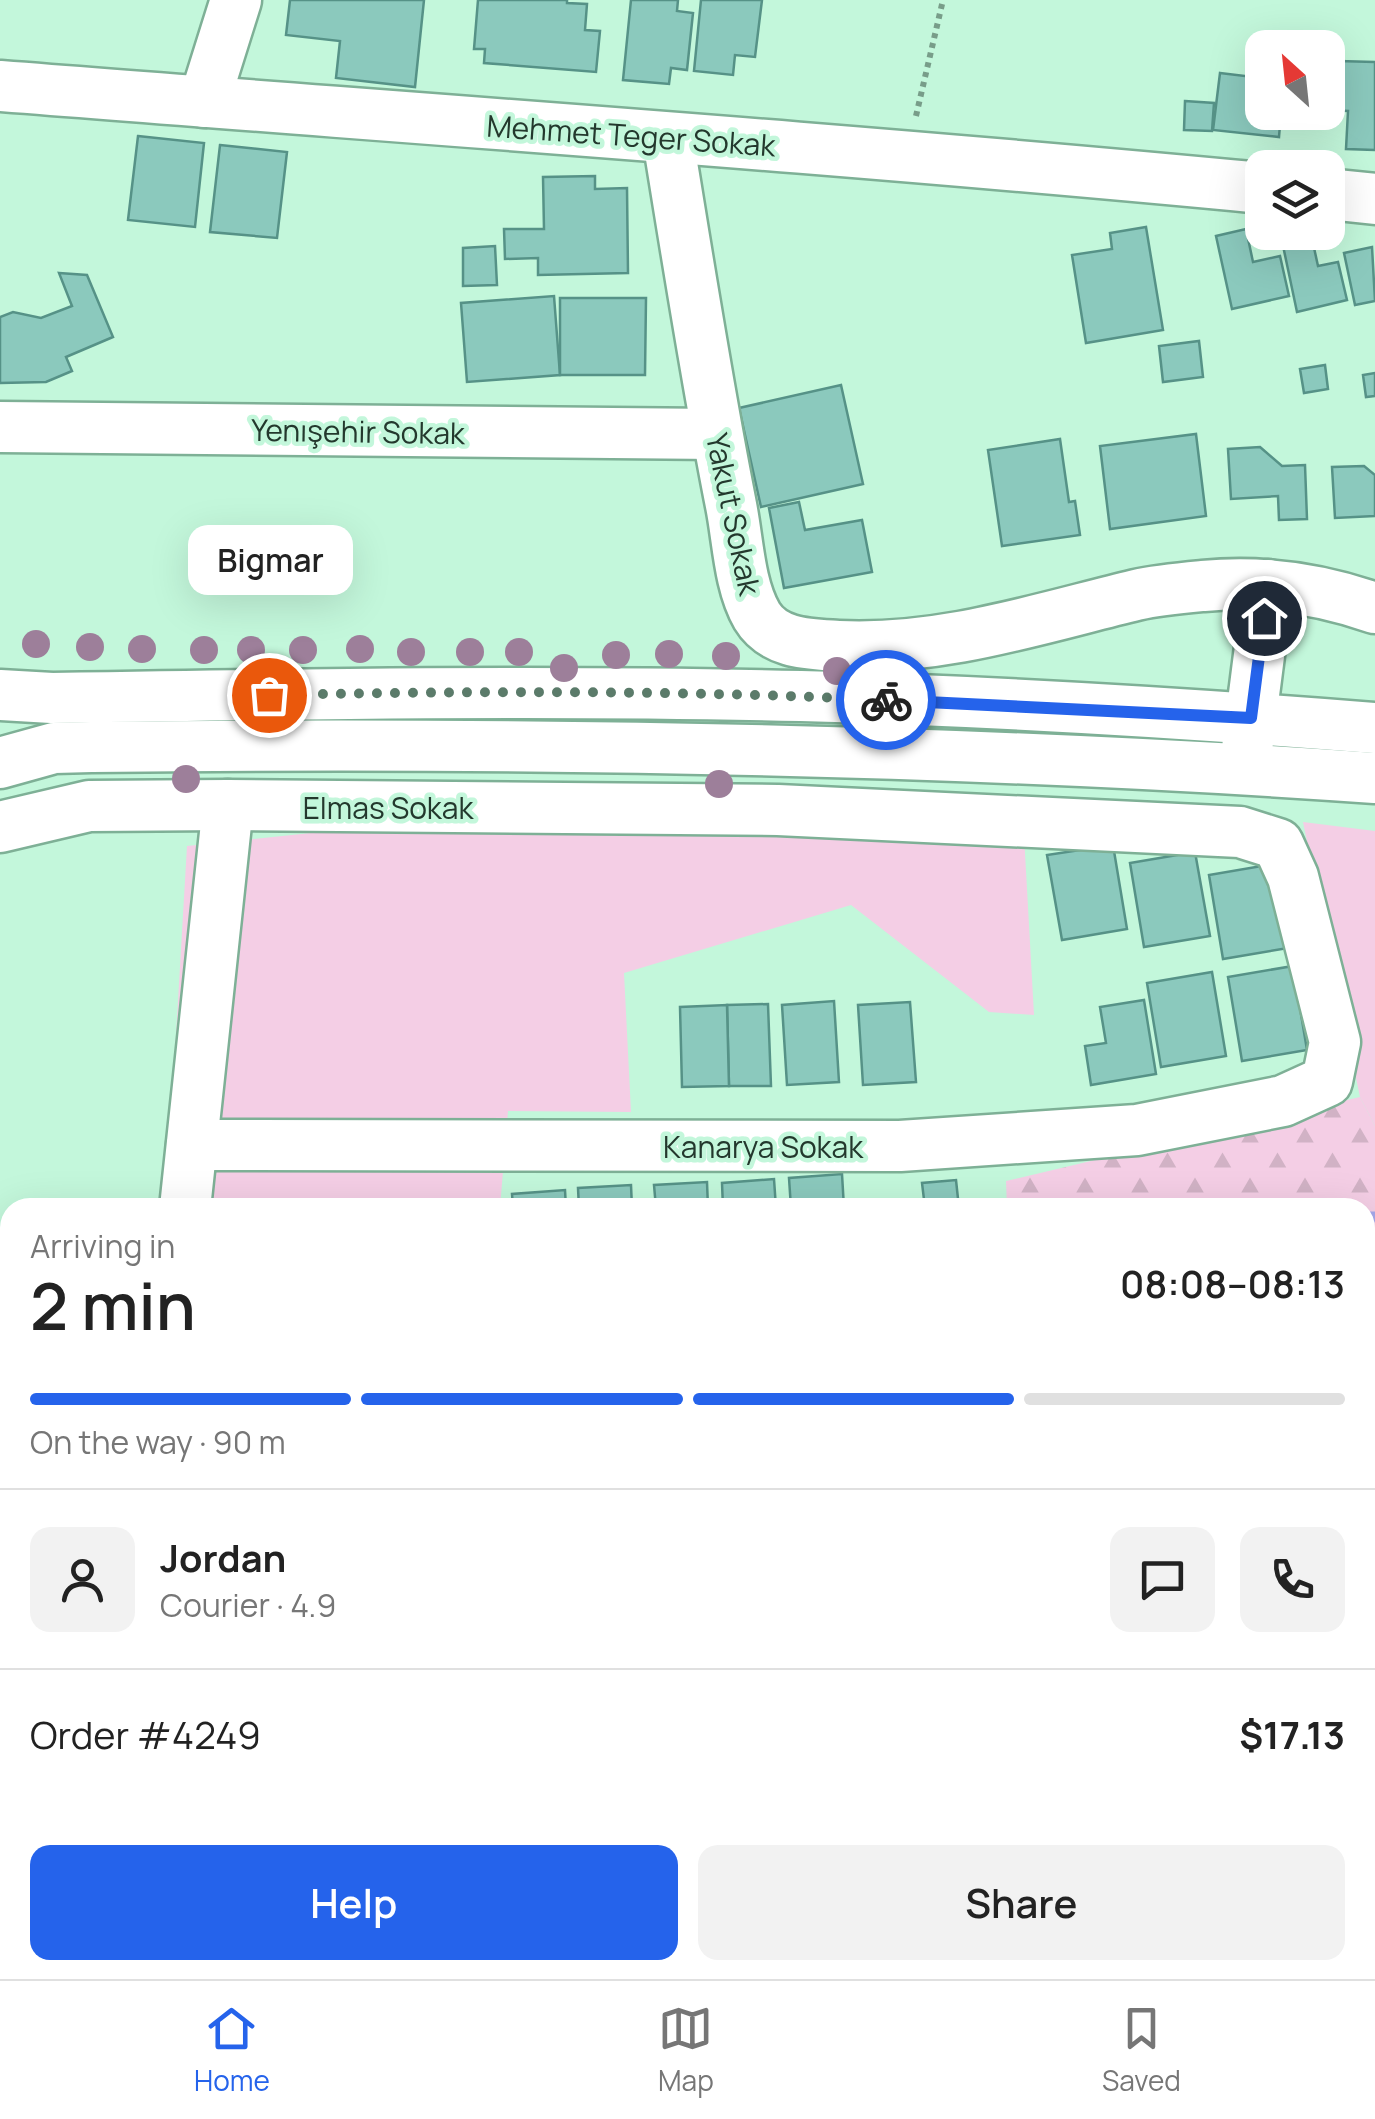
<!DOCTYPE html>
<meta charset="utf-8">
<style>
:root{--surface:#fff;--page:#f2f2f2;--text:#222;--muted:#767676;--line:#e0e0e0;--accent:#2563eb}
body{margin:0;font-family:Manrope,sans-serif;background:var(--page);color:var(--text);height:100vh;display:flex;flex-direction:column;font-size:38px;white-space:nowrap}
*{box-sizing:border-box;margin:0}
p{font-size:32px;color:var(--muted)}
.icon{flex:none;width:55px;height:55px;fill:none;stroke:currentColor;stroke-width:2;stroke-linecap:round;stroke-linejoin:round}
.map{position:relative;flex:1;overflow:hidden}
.details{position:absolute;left:0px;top:1198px;width:1375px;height:782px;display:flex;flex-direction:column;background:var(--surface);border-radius:30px 30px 0 0;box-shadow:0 10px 40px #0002}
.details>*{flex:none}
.needle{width:65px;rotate:333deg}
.buttons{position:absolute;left:1245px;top:30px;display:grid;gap:20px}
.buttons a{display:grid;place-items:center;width:100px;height:100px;border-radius:20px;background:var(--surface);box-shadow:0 10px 40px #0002;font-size:50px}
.pin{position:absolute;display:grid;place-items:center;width:85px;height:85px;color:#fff;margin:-42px;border:5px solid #fff;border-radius:50%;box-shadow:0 2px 10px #0007}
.courier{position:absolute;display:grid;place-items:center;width:100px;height:100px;margin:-50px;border:8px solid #2563eb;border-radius:50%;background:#fff;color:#222;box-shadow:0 2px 12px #0007}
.bubble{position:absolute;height:70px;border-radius:20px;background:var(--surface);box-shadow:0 10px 40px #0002;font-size:32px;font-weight:600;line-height:70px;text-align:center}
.summary em{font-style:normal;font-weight:600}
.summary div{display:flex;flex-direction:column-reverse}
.summary{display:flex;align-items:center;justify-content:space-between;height:170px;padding:0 30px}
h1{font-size:65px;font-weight:600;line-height:75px}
.bar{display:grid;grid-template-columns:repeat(4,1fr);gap:15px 10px;align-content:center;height:120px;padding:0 30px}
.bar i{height:12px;border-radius:8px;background:var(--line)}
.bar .active{background:var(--accent)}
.bar p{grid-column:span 4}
.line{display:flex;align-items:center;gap:25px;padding:0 30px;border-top:2px solid var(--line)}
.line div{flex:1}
.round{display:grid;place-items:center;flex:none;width:105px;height:105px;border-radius:20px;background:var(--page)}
.action{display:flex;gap:20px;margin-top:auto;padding:20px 30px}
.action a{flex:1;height:115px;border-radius:20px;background:var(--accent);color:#fff;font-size:40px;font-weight:600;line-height:115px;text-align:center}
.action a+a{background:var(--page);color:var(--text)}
.tab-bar{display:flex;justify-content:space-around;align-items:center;height:140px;border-top:2px solid var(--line);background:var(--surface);font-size:28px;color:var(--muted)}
.tab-bar a{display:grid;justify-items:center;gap:5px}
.tab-bar .active{color:var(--accent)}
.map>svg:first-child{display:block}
.green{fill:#f4cee5}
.forest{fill:url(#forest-firs)}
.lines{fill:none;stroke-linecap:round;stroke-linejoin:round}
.stream{stroke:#a6a9ec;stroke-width:11}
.building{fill:#8bc9bd;stroke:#569287;stroke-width:2.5}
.minor-casing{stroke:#7eb096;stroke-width:55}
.path{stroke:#789d89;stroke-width:6;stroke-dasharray:5 5;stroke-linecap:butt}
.minor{stroke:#fff;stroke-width:50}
.tree{fill:#9d7f9a}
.done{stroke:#5b7b6a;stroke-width:10;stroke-dasharray:0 18}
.route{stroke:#2563eb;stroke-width:12}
.labels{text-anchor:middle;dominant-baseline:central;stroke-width:9;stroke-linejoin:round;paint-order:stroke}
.street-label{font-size:30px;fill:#23382d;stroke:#c3f7db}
</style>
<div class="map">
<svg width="1375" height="1979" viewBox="0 0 1375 1979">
<defs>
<pattern id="forest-firs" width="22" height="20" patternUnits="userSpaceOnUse" patternTransform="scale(2.5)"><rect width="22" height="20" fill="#f4cee5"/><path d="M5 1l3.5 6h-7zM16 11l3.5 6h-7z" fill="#d1b2c5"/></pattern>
</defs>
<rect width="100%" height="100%" fill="#c3f7db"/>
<g class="green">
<polygon points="415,822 1024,835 1034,1015 989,1012 851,905 624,973 631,1112 508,1111 500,1207 166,1208 187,846"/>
<polygon points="1303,822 1375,831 1375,1126 1360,1097"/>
</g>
<g class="forest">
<polygon points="1360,1097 1375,1126 1375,1403 1365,1379 1365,1208 1007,1207 1006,1181"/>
<polygon points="371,1970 721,1970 716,1979 370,1979"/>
</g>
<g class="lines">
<g class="stream">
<polyline points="1365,1217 1375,1217"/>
<polyline points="553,1979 557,1970"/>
</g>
</g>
<g class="building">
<polygon points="290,0 424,0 415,87 336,78 340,41 286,35"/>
<polygon points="478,0 567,0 567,3 587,4 585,30 600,31 596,72 484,63 485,49 474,49"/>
<polygon points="631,0 678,0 677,11 693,13 687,70 671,68 669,84 623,80"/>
<polygon points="701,0 762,0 755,57 735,55 733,75 694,71"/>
<polygon points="1338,61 1375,62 1375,150 1346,149 1348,111 1328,110 1328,83 1337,83"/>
<polygon points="1220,73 1262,78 1262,112 1281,112 1279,137 1213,130"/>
<polygon points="1185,101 1214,103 1212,131 1184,130"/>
<polygon points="138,136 204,143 195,227 128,220"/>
<polygon points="220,145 287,152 277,238 210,232"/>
<polygon points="595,176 595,189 627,188 628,273 538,275 538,258 505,259 504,229 544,229 543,177"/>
<polygon points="1146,227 1163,330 1086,343 1072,255 1112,249 1110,233"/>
<polygon points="1246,229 1253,262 1280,256 1289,296 1232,309 1216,236"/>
<polygon points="1311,234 1318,266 1338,262 1347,300 1297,312 1282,241"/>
<polygon points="495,246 497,285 463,286 463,248"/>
<polygon points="1372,247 1375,301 1355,305 1344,253"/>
<polygon points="59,273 87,275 113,337 66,357 72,371 46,382 0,383 0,317 13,312 41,318 72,306"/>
<polygon points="554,296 560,375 467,382 461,303"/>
<polygon points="560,298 646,298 645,375 560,375"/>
<polygon points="1199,341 1203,377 1163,382 1159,346"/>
<polygon points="1325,365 1328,389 1304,393 1300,369"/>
<polygon points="1375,373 1375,396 1366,397 1363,375"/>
<polygon points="841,385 863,484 761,507 739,408"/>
<polygon points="1196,434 1206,516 1110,529 1100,446"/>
<polygon points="1060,439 1069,502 1075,501 1080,535 1002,546 988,450"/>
<polygon points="1260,447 1282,466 1305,465 1307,519 1279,520 1278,496 1231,499 1228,449"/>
<polygon points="1364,466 1375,475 1375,516 1335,518 1332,467"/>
<polygon points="799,502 805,530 862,520 872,572 784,588 769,508"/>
<polygon points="1113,845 1127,929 1062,940 1047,855"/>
<polygon points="1195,852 1210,936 1144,947 1130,863"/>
<polygon points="1274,864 1288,948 1223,959 1209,875"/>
<polygon points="1293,966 1307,1050 1242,1061 1228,977"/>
<polygon points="1212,972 1226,1056 1161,1067 1147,983"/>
<polygon points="1144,1000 1156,1074 1091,1085 1085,1046 1106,1043 1100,1007"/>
<polygon points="834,1001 839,1082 787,1085 782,1005"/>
<polygon points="910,1002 916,1082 863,1085 858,1005"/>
<polygon points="768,1004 771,1086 729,1086 727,1005"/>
<polygon points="727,1005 729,1086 682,1087 680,1007"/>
<polygon points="842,1174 844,1208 791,1208 789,1178"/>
<polygon points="774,1179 776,1208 723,1208 722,1183"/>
<polygon points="956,1180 959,1208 925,1208 922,1183"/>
<polygon points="707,1182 708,1208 656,1208 654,1185"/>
<polygon points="631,1185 632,1208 579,1208 578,1188"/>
<polygon points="565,1190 566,1208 513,1208 512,1194"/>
<polygon points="2,1485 10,1486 10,1530 0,1528"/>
<polygon points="0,1534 10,1535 5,1582 0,1581"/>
<polygon points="0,1610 10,1611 10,1655 0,1653"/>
<polygon points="0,1660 10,1662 10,1705 0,1704"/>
<polygon points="0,1843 10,1844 10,1901 0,1900"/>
<polygon points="0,1922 10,1923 10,1970 59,1970 57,1979 0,1979"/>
<polygon points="257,1970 292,1970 291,1979 256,1979"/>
</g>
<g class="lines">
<defs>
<g id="minor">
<path d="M0,86C421,119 842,148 1262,188"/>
<polyline points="204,102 236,0"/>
<path d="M668,139C688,261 707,384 731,505C738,540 739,585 757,616C774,644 809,644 838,646C941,651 1037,619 1136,595C1158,590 1181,588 1203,586C1262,580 1320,589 1375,608"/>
<polyline points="1328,194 1375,199"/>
<polyline points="0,427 717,434"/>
<path d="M0,695L52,698C301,694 551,690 801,696C992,701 1184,713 1375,728"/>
<polyline points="1247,749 1268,585"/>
<path d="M0,763L54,748L91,747C518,742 948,748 1375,778"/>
<polyline points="0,827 89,806 228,805 778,810 1240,832 1278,844 1293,877 1335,1042 1327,1081 1283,1101 1137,1130 900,1146 192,1145"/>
<polyline points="185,1208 228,805"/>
<polyline points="96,1979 97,1970"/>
</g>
</defs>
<use href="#minor" class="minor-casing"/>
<polyline class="path" points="916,116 943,0"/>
<use href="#minor" class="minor"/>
</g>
<g class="tree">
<circle cx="36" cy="644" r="14"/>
<circle cx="90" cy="647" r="14"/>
<circle cx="142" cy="649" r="14"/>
<circle cx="360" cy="649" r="14"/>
<circle cx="204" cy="650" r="14"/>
<circle cx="251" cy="650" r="14"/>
<circle cx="303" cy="650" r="14"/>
<circle cx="411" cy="652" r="14"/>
<circle cx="470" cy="652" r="14"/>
<circle cx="519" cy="652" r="14"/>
<circle cx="669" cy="654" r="14"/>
<circle cx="616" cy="655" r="14"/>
<circle cx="726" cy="656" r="14"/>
<circle cx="564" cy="668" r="14"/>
<circle cx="837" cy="671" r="14"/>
<circle cx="186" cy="779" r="14"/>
<circle cx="719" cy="784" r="14"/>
</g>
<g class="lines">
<path class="done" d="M269,695C474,691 681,690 886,700"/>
<polyline class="route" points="886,700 1251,718 1264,618"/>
</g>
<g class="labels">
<g class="street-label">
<text transform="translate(631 135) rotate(4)">Mehmet Teger Sokak</text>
<text transform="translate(358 431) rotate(1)">Yenışehir Sokak</text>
<text transform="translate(734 514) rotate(78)">Yakut Sokak</text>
<text x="388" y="807">Elmas Sokak</text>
<text x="763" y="1146">Kanarya Sokak</text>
</g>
</g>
</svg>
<div class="buttons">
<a><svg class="needle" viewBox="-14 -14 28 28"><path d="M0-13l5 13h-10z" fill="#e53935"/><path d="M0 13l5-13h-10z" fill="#767676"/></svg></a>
<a><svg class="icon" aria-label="layers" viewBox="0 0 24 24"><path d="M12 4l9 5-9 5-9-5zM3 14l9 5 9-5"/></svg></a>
</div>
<div class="pin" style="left:269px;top:695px;background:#ea580c"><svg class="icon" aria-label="bag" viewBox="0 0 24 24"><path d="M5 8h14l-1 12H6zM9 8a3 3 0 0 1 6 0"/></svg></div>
<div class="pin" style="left:1264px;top:618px;background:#1f2937"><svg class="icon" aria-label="home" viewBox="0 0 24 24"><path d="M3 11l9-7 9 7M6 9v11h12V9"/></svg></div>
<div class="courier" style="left:886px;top:700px"><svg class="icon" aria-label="bike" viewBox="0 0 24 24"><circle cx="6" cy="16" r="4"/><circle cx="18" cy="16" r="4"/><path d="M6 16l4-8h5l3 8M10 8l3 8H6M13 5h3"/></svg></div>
<div class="bubble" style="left:188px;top:525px;width:165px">Bigmar</div>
<section class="details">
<div class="summary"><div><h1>2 min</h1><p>Arriving in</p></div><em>08:08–08:13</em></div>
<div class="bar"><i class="active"></i><i class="active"></i><i class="active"></i><i></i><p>On the way · 90 m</p></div>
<div class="line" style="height:180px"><a class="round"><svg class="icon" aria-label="person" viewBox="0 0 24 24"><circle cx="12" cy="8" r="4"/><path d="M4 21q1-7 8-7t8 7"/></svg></a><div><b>Jordan</b><p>Courier · 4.9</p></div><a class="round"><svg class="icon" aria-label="chat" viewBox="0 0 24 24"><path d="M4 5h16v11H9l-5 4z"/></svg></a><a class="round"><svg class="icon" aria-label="phone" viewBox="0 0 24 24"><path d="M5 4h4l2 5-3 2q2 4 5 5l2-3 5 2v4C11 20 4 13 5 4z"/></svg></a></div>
<div class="line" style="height:130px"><div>Order #4249</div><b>$17.13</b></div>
<div class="action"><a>Help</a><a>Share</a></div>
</section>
</div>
<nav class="tab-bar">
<a class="active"><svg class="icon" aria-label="home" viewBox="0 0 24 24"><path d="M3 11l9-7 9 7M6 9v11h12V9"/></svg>Home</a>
<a><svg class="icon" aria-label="map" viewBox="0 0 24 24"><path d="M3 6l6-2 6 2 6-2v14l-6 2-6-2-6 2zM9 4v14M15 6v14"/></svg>Map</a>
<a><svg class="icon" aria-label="saved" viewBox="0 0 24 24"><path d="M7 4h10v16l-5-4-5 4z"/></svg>Saved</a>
</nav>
